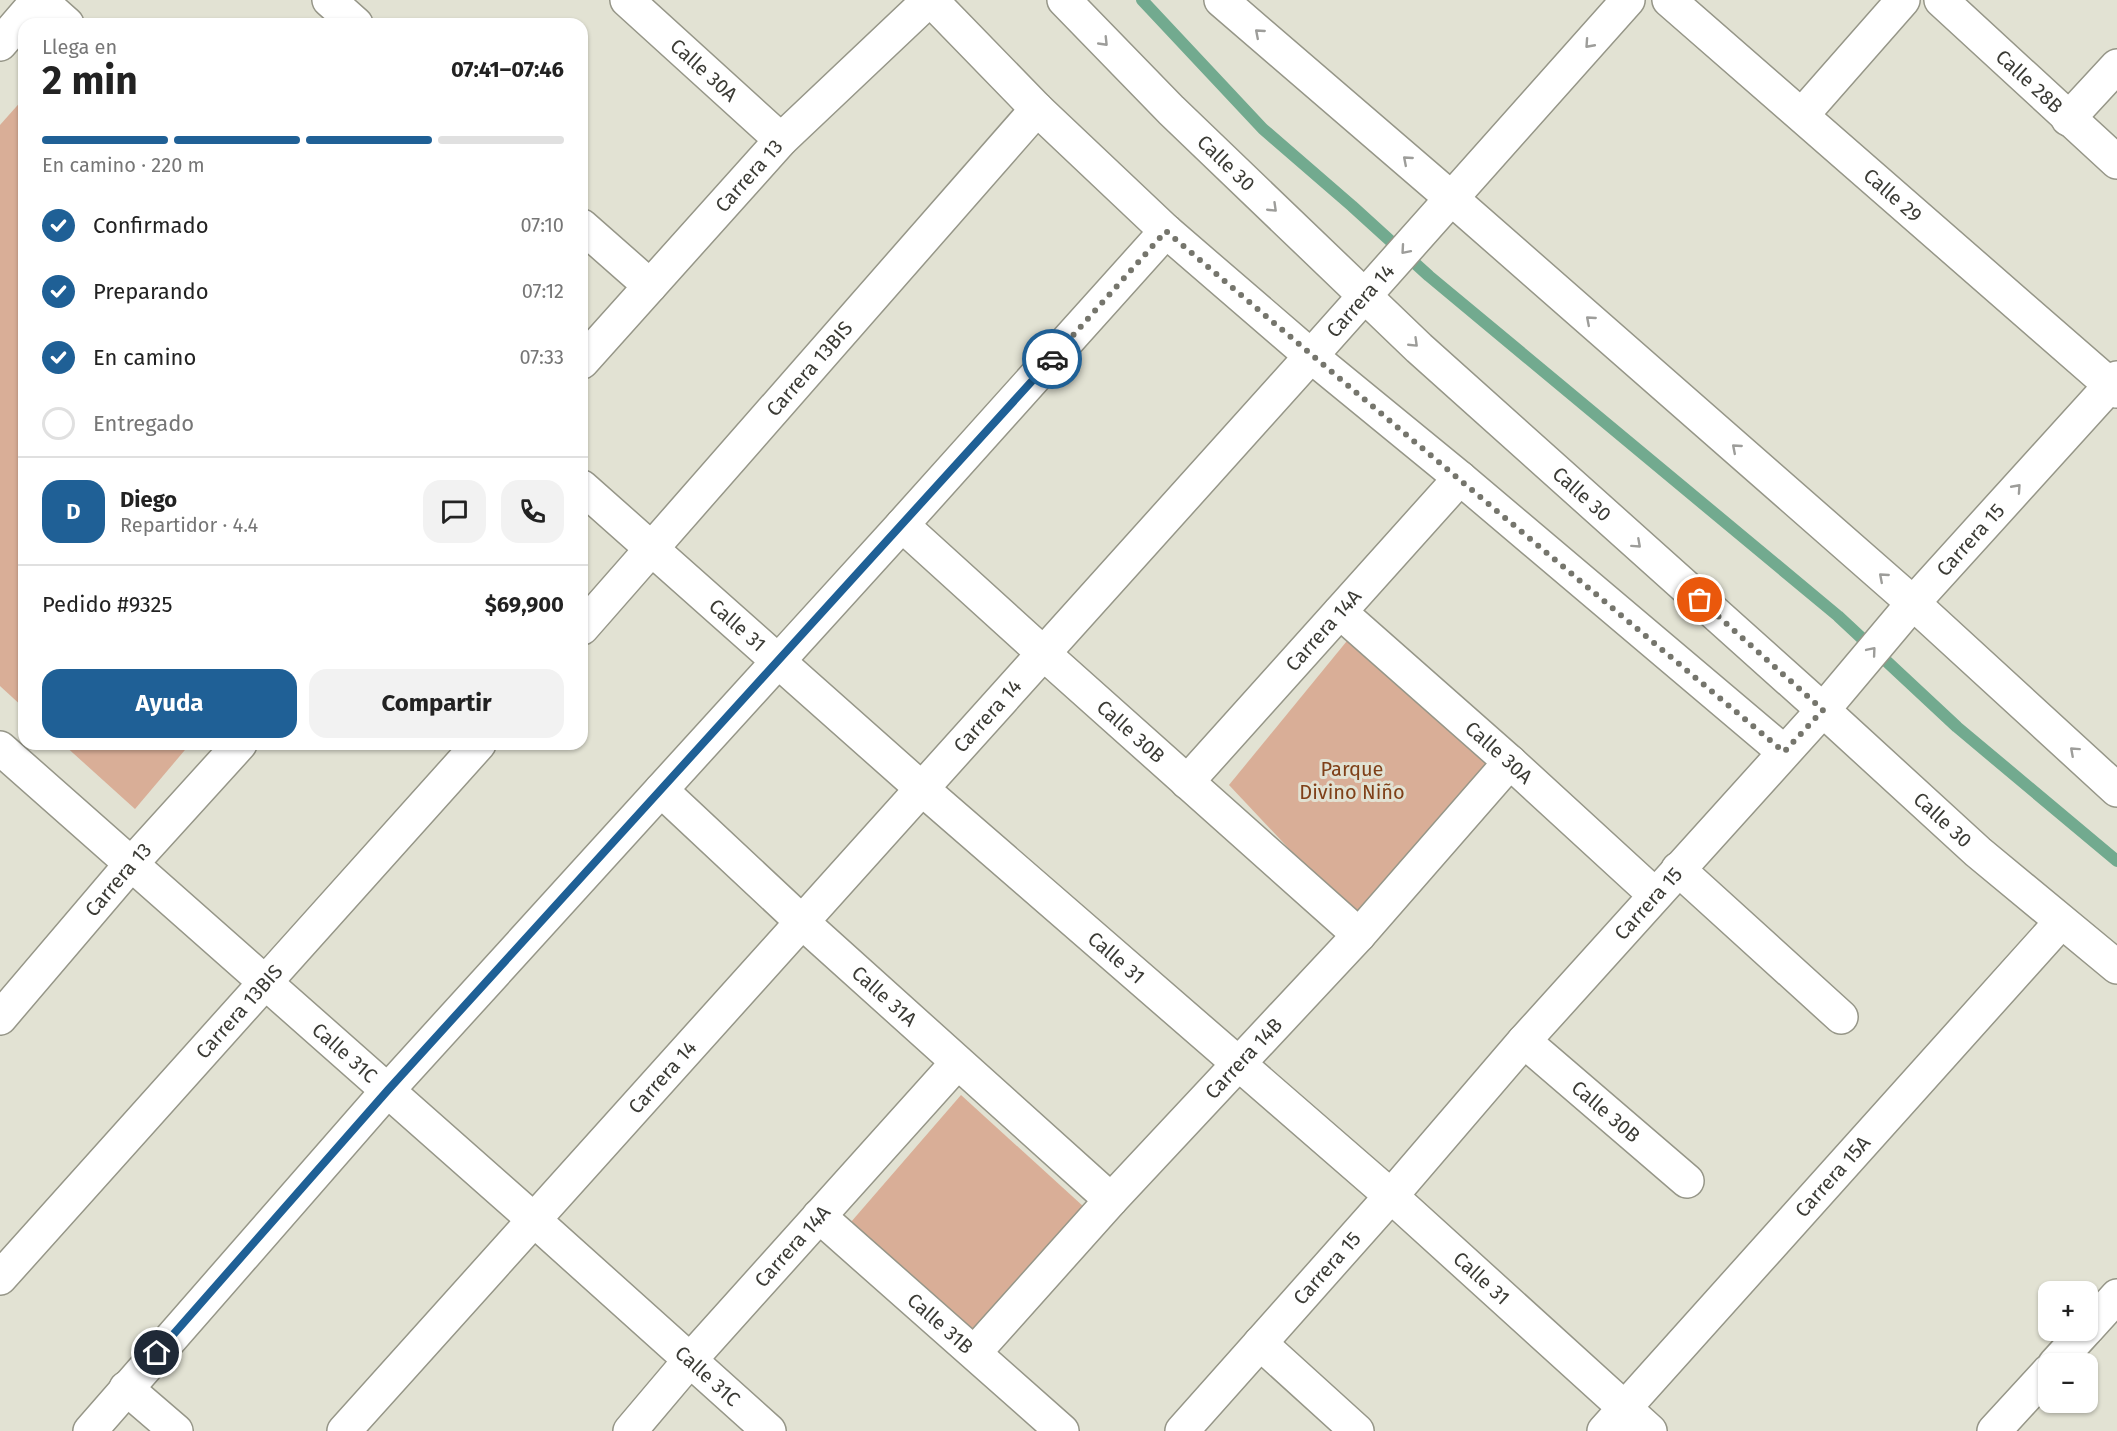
<!DOCTYPE html>
<html lang="es">
<meta charset="utf-8">
<style>
:root{--surface:#fff;--page:#f2f2f2;--text:#222;--muted:#767676;--line:#e0e0e0;--accent:#1f6096}
body{margin:0;font-family:"Fira Sans",sans-serif;background:var(--page);color:var(--text);height:100vh;display:flex;flex-direction:column;font-size:22px;white-space:nowrap}
*{box-sizing:border-box;margin:0}
p{font-size:20px;color:var(--muted)}
.icon{flex:none;width:33px;height:33px;fill:none;stroke:currentColor;stroke-width:2;stroke-linecap:round;stroke-linejoin:round}
.map{position:relative;flex:1;overflow:hidden}
.drawer{position:absolute;left:18px;top:18px;width:570px;height:732px;display:flex;flex-direction:column;background:var(--surface);border-radius:18px;box-shadow:0 2px 4px #0004}
.drawer>*{flex:none}
.buttons{position:absolute;left:2038px;top:1281px;display:grid;gap:12px}
.buttons a{display:grid;place-items:center;width:60px;height:60px;border-radius:12px;background:var(--surface);box-shadow:0 2px 4px #0004;font-size:30px}
.pin{position:absolute;display:grid;place-items:center;width:51px;height:51px;color:#fff;margin:-26px;border:3px solid #fff;border-radius:50%;box-shadow:0 2px 6px #0007}
.courier{position:absolute;display:grid;place-items:center;width:60px;height:60px;margin:-30px;border:4px solid #1f6096;border-radius:50%;background:#fff;color:#222;box-shadow:0 2px 8px #0007}
.overview em{font-style:normal;font-weight:700}
.overview div{display:flex;flex-direction:column-reverse}
.overview{display:flex;align-items:center;justify-content:space-between;height:102px;padding:0 24px}
h1{font-size:39px;font-weight:700;line-height:45px}
.bar{display:grid;grid-template-columns:repeat(4,1fr);gap:9px 6px;align-content:center;height:72px;padding:0 24px}
.bar i{height:8px;border-radius:4px;background:var(--line)}
.bar .on{background:var(--accent)}
.bar p{grid-column:span 4}
.line{display:flex;align-items:center;gap:15px;padding:0 24px;border-top:2px solid var(--line)}
.line div{flex:1}
.round{display:grid;place-items:center;flex:none;width:63px;height:63px;border-radius:18px;background:var(--page)}
ol{padding:0 24px;list-style:none}
li{display:flex;align-items:center;gap:18px;height:66px}
li p{margin-inline-start:auto}
li .icon{padding:6px;border-radius:50%;background:var(--accent);color:#fff;stroke-width:4}
li:last-child{color:var(--muted)}
li i{width:33px;height:33px;border:3px solid var(--line);border-radius:50%}
.primary-button{display:flex;gap:12px;margin-top:auto;padding:12px 24px}
.primary-button a{flex:1;height:69px;border-radius:18px;background:var(--accent);color:#fff;font-size:24px;font-weight:700;line-height:69px;text-align:center}
.primary-button a+a{background:var(--page);color:var(--text)}
.map>svg:first-child{display:block}
.green{fill:#d9ae97}
.lines{fill:none;stroke-linecap:round;stroke-linejoin:round}
.stream{stroke:#72aa8f;stroke-width:12}
.street-casing{stroke:#969688;stroke-width:36}
.street{stroke:#fff;stroke-width:33}
.oneway{stroke:#9d9d9a}
.done{stroke:#75756c;stroke-width:6;stroke-dasharray:0 10.8}
.route{stroke:#1f6096;stroke-width:8}
.labels{text-anchor:middle;dominant-baseline:central;stroke-width:6;stroke-linejoin:round;paint-order:stroke}
.street-label{font-size:20px;fill:#3b3b35;stroke:#e2e2d3}
.park-label{font-size:20px;fill:#7f4018;stroke:#e2e2d3}
</style>
<div class="map">
<svg width="2117" height="1431" viewBox="0 0 2117 1431">
<rect width="100%" height="100%" fill="#e2e2d3"/>
<g class="green">
<polygon points="24,98 24,708 0,686 0,125"/>
<polygon points="1351,636 1491,763 1355,919 1229,785"/>
<polygon points="63,744 190,744 135,809"/>
<polygon points="961,1095 1084,1207 975,1332 851,1222"/>
</g>
<g class="lines">
<polyline class="stream" points="1142,0 1263,129 1352,206 1429,276 1838,616 1957,727 2117,861"/>
<defs>
<g id="street">
<polyline points="40,0 67,24"/>
<polyline points="329,0 356,24"/>
<path id="s1" d="M627,0L781,140"/>
<polyline points="931,0 1037,109 1166,231 1311,356 1460,478 1784,752"/>
<path id="s2" d="M1064,0L1171,110L1419,348L1823,710L1978,852L2117,967"/>
<polyline points="1221,0 1451,198 1913,603 2117,790"/>
<path id="s3" d="M1669,0L2117,391"/>
<path id="s4" d="M1941,0L2117,162"/>
<polyline points="0,44 38,0"/>
<polyline points="1802,115 1903,0"/>
<polyline points="2068,119 2117,66"/>
<polyline points="582,226 650,286"/>
<path id="s5" d="M582,362L781,140L929,0"/>
<path id="s6" d="M582,487L921,788L1391,1196L1650,1431"/>
<path id="s7" d="M902,525L1043,653L1359,935"/>
<path id="s8" d="M1340,612L1510,762L1655,895"/>
<path id="s9" d="M582,628L1037,109"/>
<path id="s10" d="M0,748L533,1219L769,1431"/>
<path id="s11" d="M1187,782L1460,478"/>
<path id="s12" d="M661,790L801,921L1111,1200"/>
<polyline points="1678,869 1841,1017"/>
<path id="s13" d="M0,1018L132,863L240,744"/>
<path id="s14" d="M1524,1041L1687,1181"/>
<path id="s15" d="M819,1216L1062,1431"/>
<path id="s16" d="M0,1278L479,744"/>
<polyline points="2088,1328 2117,1296"/>
<polyline points="1260,1343 1357,1431"/>
<path id="s17" d="M975,1352L1111,1200L1359,935L1510,762"/>
<polyline points="2055,1364 2086,1330"/>
<polyline points="126,1388 176,1431"/>
<polyline points="90,1431 388,1090 902,525 1166,231"/>
<path id="s18" d="M344,1431L1311,356L1628,0"/>
<path id="s19" d="M630,1431L690,1360L957,1063"/>
<path id="s20" d="M1182,1431L1391,1196L1524,1041L1823,710L1913,603L2117,378"/>
<path id="s21" d="M1604,1431L2061,922"/>
<polyline points="1994,1431 2049,1371"/>
</g>
</defs>
<use href="#street" class="street-casing"/>
<use href="#street" class="street"/>
</g>
<defs><path id="oneway-chevron" d="M-2-3.5L2.5 0L-2 3.5" fill="none" stroke-width="1.6" stroke-linecap="round" stroke-linejoin="round" transform="scale(1.5)"/></defs>
<g class="oneway">
<use href="#oneway-chevron" transform="translate(1259 33) rotate(-139)"/>
<use href="#oneway-chevron" transform="translate(1104 42) rotate(46)"/>
<use href="#oneway-chevron" transform="translate(1589 44) rotate(132)"/>
<use href="#oneway-chevron" transform="translate(1407 160) rotate(-139)"/>
<use href="#oneway-chevron" transform="translate(1273 208) rotate(44)"/>
<use href="#oneway-chevron" transform="translate(1405 250) rotate(131)"/>
<use href="#oneway-chevron" transform="translate(1590 320) rotate(-139)"/>
<use href="#oneway-chevron" transform="translate(1414 343) rotate(44)"/>
<use href="#oneway-chevron" transform="translate(1736 448) rotate(-139)"/>
<use href="#oneway-chevron" transform="translate(2017 488) rotate(-48)"/>
<use href="#oneway-chevron" transform="translate(1637 544) rotate(42)"/>
<use href="#oneway-chevron" transform="translate(1883 577) rotate(-139)"/>
<use href="#oneway-chevron" transform="translate(1872 651) rotate(-50)"/>
<use href="#oneway-chevron" transform="translate(2074 751) rotate(-138)"/>
</g>
<g class="lines">
<path class="done" d="M1052,359L1166,231C1371,406 1578,579 1784,752L1823,710L1700,600"/>
<polyline class="route" points="157,1353 388,1090 1052,359"/>
</g>
<g class="labels">
<g class="street-label">
<text stroke="none"><textPath href="#s1" startOffset="104">Calle 30A</textPath></text>
<text stroke="none"><textPath href="#s4" startOffset="120">Calle 28B</textPath></text>
<text stroke="none"><textPath href="#s2" startOffset="230">Calle 30</textPath></text>
<text stroke="none"><textPath href="#s5" startOffset="250">Carrera 13</textPath></text>
<text stroke="none"><textPath href="#s3" startOffset="297">Calle 29</textPath></text>
<text stroke="none"><textPath href="#s18" startOffset="1520">Carrera 14</textPath></text>
<text stroke="none"><textPath href="#s9" startOffset="345">Carrera 13BIS</textPath></text>
<text stroke="none"><textPath href="#s2" startOffset="716">Calle 30</textPath></text>
<text stroke="none"><textPath href="#s20" startOffset="1190">Carrera 15</textPath></text>
<text stroke="none"><textPath href="#s6" startOffset="208">Calle 31</textPath></text>
<text stroke="none"><textPath href="#s11" startOffset="204">Carrera 14A</textPath></text>
<text stroke="none"><textPath href="#s18" startOffset="962">Carrera 14</textPath></text>
<text stroke="none"><textPath href="#s7" startOffset="308">Calle 30B</textPath></text>
<text stroke="none"><textPath href="#s8" startOffset="212">Calle 30A</textPath></text>
<text stroke="none"><textPath href="#s2" startOffset="1202">Calle 30</textPath></text>
<text stroke="none"><textPath href="#s13" startOffset="182">Carrera 13</textPath></text>
<text stroke="none"><textPath href="#s20" startOffset="704">Carrera 15</textPath></text>
<text stroke="none"><textPath href="#s6" startOffset="712">Calle 31</textPath></text>
<text stroke="none"><textPath href="#s12" startOffset="304">Calle 31A</textPath></text>
<text stroke="none"><textPath href="#s16" startOffset="358">Carrera 13BIS</textPath></text>
<text stroke="none"><textPath href="#s10" startOffset="460">Calle 31C</textPath></text>
<text stroke="none"><textPath href="#s17" startOffset="398">Carrera 14B</textPath></text>
<text stroke="none"><textPath href="#s18" startOffset="476">Carrera 14</textPath></text>
<text stroke="none"><textPath href="#s14" startOffset="108">Calle 30B</textPath></text>
<text stroke="none"><textPath href="#s21" startOffset="342">Carrera 15A</textPath></text>
<text stroke="none"><textPath href="#s19" startOffset="246">Carrera 14A</textPath></text>
<text stroke="none"><textPath href="#s20" startOffset="218">Carrera 15</textPath></text>
<text stroke="none"><textPath href="#s6" startOffset="1198">Calle 31</textPath></text>
<text stroke="none"><textPath href="#s15" startOffset="162">Calle 31B</textPath></text>
<text stroke="none"><textPath href="#s10" startOffset="946">Calle 31C</textPath></text>
</g>
<g class="park-label">
<text x="1352" y="769">Parque<tspan x="1352" dy="23">Divino Niño</tspan></text>
</g>
</g>
</svg>
<div class="buttons">
<a>+</a>
<a>−</a>
</div>
<div class="pin" style="left:1700px;top:600px;background:#ea580c"><svg class="icon" aria-label="bag" viewBox="0 0 24 24"><path d="M5 8h14l-1 12H6zM9 8a3 3 0 0 1 6 0"/></svg></div>
<div class="pin" style="left:157px;top:1353px;background:#1f2937"><svg class="icon" aria-label="home" viewBox="0 0 24 24"><path d="M3 11l9-7 9 7M6 9v11h12V9"/></svg></div>
<div class="courier" style="left:1052px;top:359px"><svg class="icon" aria-label="car" viewBox="0 0 24 24"><path d="M5 17H2v-5l4-1 3-4h7l3 4 3 1v5h-3M9 17h6M6 11h13"/><circle cx="7" cy="17" r="2"/><circle cx="17" cy="17" r="2"/></svg></div>
<section class="drawer">
<div class="overview"><div><h1>2 min</h1><p>Llega en</p></div><em>07:41–07:46</em></div>
<div class="bar"><i class="on"></i><i class="on"></i><i class="on"></i><i></i><p>En camino · 220 m</p></div>
<ol>
<li><svg class="icon" aria-label="check" viewBox="0 0 24 24"><path d="M5 12l5 5 9-10"/></svg>Confirmado<p>07:10</p></li>
<li><svg class="icon" aria-label="check" viewBox="0 0 24 24"><path d="M5 12l5 5 9-10"/></svg>Preparando<p>07:12</p></li>
<li><svg class="icon" aria-label="check" viewBox="0 0 24 24"><path d="M5 12l5 5 9-10"/></svg>En camino<p>07:33</p></li>
<li><i></i>Entregado</li>
</ol>
<div class="line" style="height:108px"><b class="round" style="background:var(--accent);color:#fff">D</b><div><b>Diego</b><p>Repartidor · 4.4</p></div><a class="round"><svg class="icon" aria-label="chat" viewBox="0 0 24 24"><path d="M4 5h16v11H9l-5 4z"/></svg></a><a class="round"><svg class="icon" aria-label="phone" viewBox="0 0 24 24"><path d="M5 4h4l2 5-3 2q2 4 5 5l2-3 5 2v4C11 20 4 13 5 4z"/></svg></a></div>
<div class="line" style="height:78px"><div>Pedido #9325</div><b>$69,900</b></div>
<div class="primary-button"><a>Ayuda</a><a>Compartir</a></div>
</section>
</div>
